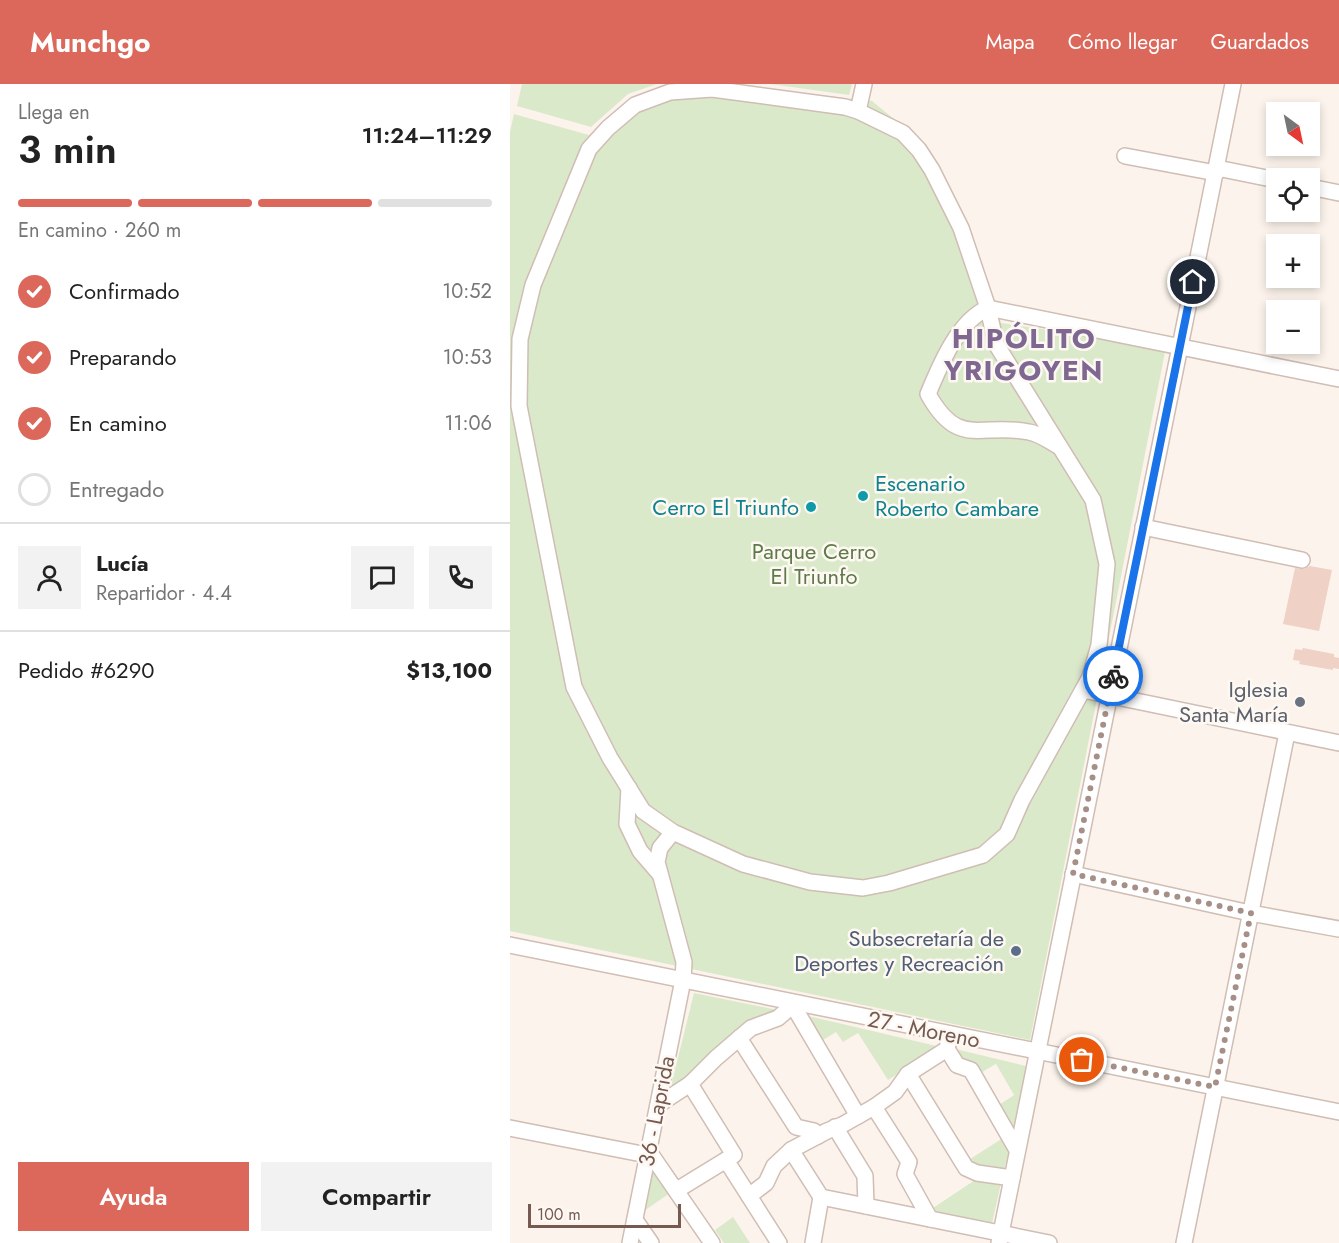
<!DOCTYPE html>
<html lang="es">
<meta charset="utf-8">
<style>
:root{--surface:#fff;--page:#f2f2f2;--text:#222;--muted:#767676;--line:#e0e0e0;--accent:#dc685b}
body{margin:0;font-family:Jost,sans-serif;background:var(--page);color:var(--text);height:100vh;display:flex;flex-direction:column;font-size:22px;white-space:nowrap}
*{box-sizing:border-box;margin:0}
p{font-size:20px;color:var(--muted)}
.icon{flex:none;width:33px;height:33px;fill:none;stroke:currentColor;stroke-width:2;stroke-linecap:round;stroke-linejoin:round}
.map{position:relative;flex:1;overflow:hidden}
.panel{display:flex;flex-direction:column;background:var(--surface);width:510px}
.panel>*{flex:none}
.needle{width:39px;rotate:147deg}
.controls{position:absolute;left:756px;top:18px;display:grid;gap:12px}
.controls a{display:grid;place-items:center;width:54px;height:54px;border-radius:0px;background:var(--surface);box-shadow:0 3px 9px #0003;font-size:30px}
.scale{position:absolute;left:18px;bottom:15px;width:153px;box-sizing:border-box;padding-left:6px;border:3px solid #765950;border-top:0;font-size:16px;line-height:21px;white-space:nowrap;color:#765950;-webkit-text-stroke:4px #fef8f3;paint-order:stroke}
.pin{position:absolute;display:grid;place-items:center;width:51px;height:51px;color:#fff;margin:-26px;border:3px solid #fff;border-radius:50%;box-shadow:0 2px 6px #0007}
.courier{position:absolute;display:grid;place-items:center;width:60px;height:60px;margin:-30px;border:4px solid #1a73e8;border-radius:50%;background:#fff;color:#222;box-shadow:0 2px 8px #0007}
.headline em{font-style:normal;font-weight:600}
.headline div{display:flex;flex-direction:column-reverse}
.headline{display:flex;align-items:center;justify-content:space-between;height:102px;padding:0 18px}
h1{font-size:39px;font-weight:600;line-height:45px}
.bar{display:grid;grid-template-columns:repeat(4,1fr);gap:9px 6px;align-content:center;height:72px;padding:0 18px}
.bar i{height:8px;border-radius:4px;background:var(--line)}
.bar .on{background:var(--accent)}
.bar p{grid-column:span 4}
.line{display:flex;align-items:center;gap:15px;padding:0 18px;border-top:2px solid var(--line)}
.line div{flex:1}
.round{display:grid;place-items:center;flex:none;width:63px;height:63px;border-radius:0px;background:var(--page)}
ol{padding:0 18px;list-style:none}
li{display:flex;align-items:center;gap:18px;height:66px}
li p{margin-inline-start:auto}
li .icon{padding:6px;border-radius:50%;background:var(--accent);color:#fff;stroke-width:4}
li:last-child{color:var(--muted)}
li i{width:33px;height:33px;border:3px solid var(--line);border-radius:50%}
.button{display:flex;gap:12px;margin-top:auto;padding:12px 18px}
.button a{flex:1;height:69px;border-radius:0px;background:var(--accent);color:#fff;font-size:24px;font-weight:600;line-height:69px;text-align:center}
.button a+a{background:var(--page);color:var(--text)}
header{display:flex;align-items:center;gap:36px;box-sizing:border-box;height:84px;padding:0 30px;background:var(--accent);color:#fff}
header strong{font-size:28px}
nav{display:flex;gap:33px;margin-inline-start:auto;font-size:21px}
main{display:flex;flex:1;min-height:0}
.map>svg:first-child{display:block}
.green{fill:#dbe9cb}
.building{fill:#efd1c6}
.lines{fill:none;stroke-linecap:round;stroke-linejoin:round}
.minor-casing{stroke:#d0bdb4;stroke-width:18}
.minor{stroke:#fff;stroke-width:15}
.done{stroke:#a58f87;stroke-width:6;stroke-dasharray:0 10.8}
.route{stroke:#1a73e8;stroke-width:8}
.culture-dot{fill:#0f9aa8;stroke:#fef8f3;stroke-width:2}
.worship-dot{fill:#6b7280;stroke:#fef8f3;stroke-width:2}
.service-dot{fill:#5c6f8a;stroke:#fef8f3;stroke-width:2}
.labels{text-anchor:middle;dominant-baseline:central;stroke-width:5;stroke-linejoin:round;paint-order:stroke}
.culture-label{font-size:22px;fill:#0d838f;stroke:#fef8f3;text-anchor:start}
.park-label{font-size:22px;fill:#5e7a49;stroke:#fef8f3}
.worship-label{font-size:22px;fill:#5b616d;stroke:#fef8f3;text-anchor:end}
.service-label{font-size:22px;fill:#4e5e75;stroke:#fef8f3;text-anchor:end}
.street-label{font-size:22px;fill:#765950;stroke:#fef8f3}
.district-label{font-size:28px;font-weight:bold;letter-spacing:1.5px;fill:#7e6891;stroke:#fef8f3}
</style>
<header>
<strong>Munchgo</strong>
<nav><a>Mapa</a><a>Cómo llegar</a><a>Guardados</a></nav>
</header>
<main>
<section class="panel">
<div class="headline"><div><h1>3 min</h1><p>Llega en</p></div><em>11:24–11:29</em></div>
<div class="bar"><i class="on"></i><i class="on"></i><i class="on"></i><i></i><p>En camino · 260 m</p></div>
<ol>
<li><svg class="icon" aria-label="check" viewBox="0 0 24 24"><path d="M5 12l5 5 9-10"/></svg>Confirmado<p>10:52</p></li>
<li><svg class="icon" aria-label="check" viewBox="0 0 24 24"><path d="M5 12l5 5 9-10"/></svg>Preparando<p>10:53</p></li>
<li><svg class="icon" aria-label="check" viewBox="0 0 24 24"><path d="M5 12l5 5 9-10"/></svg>En camino<p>11:06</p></li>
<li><i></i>Entregado</li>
</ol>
<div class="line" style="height:108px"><a class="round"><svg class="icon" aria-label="person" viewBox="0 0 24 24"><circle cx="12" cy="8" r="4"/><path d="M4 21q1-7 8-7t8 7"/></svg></a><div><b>Lucía</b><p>Repartidor · 4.4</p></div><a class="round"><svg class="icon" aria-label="chat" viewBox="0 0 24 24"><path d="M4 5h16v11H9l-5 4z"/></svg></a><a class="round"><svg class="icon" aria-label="phone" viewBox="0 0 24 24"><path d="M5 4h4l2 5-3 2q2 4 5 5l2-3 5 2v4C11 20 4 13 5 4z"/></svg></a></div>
<div class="line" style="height:78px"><div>Pedido #6290</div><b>$13,100</b></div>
<div class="button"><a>Ayuda</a><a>Compartir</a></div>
</section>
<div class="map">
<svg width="829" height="1159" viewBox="0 0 829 1159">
<rect width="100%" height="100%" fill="#fcf4ec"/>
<g class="green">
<polygon points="12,0 147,0 118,10 81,43 7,22"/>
<polygon points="208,0 362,17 412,58 459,142 491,239 656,263 520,956 0,847 0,48 4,30 79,51 122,16"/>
<polygon points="260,0 342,0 339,11"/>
<polygon points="184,909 268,926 160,1006"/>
<polygon points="298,932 431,963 378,996 348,949 333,958 326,948 313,956"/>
<polygon points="441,964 516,982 502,1050 486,1023 504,1011 486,980 467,991 449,979"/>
<polygon points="496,1052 501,1060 493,1089 471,1086 457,1077"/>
<polygon points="143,1084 160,1109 134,1127"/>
<polygon points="471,1092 492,1095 481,1144 425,1133 420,1126"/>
<polygon points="223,1133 240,1159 214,1159 205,1146"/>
</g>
<g class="building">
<polygon points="800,482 822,486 809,547 773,540 785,484 794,485"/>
<polygon points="793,564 824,570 824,573 829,574 829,585 823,584 823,586 789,580 790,577 783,576 785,565 792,566"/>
</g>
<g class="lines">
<defs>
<g id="minor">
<polyline points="348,27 354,0"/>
<polyline points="615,72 706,89"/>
<polyline points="707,84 766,96"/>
<polyline points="800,103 829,109"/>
<path d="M548,362C539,357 530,350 519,348C471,338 449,366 418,310C430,281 448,237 478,224L829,295"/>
<polyline points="633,443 792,476"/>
<polyline points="573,606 829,659"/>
<polyline points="119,704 117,740 130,767 149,789"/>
<polyline points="563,790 740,829 829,845"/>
<polyline points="0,861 829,1028"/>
<polyline points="281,918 348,1032"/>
<polyline points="229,954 286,1043 304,1047 308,1052"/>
<polyline points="437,965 447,981 461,986 507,1066"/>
<polyline points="398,990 456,1084 467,1089 502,1094"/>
<polyline points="180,1000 224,1071 216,1076 269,1159"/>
<polyline points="148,1021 180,1000 206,974 241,944 268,934 275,928 281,918"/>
<polyline points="364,1023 399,1078 395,1090 420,1135"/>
<polyline points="325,1043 355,1092 356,1122"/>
<polyline points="0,1044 137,1071"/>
<polyline points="138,1066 202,1159"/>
<polyline points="281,1066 311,1113"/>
<polyline points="167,1106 216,1076"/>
<polyline points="239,1112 256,1099 264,1082 281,1066 317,1047 332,1041 364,1023 385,1008 398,990 437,965 440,950"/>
<polyline points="311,1113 539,1159"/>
<polyline points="125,1136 141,1159"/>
<polyline points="120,1159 173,896 174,878 147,778 150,764 163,748 233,780 300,798 353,804 379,799 473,771 497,750 512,716 580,593 589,561 597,480 583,416 486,260 478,224 451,144 422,86 409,66 393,49 348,27 335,23 202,5 160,8 125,21 98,44 79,65 23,201 10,255 9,322 64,603 100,674 133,727 163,748"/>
<polyline points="303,1159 311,1113"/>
<polyline points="489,1159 723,0"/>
<polyline points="674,1159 777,649"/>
</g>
</defs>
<use href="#minor" class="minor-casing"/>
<use href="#minor" class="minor"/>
</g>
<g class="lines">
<polyline class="done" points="572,976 705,1003 741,829 563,790 603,592"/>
<polyline class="route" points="603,592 683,198"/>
</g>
<g class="culture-dot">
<circle cx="353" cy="412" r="6"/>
<circle cx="301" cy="423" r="6"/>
</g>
<circle class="worship-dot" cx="790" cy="618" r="6"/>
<circle class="service-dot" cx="506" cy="867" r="6"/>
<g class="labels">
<g class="culture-label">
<text x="365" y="399">Escenario<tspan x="365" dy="25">Roberto Cambare</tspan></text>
<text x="289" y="423" text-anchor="end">Cerro El Triunfo</text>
</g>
<g class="park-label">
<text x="304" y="467">Parque Cerro<tspan x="304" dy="25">El Triunfo</tspan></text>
</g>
<g class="worship-label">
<text x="778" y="605">Iglesia<tspan x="778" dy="25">Santa María</tspan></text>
</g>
<g class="service-label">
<text x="494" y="854">Subsecretaría de<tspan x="494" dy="25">Deportes y Recreación</tspan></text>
</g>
<g class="street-label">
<text transform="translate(414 945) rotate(11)">27 - Moreno</text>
<text transform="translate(146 1027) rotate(-79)">36 - Laprida</text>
</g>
<g class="district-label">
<text x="514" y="254">HIPÓLITO<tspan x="514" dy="32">YRIGOYEN</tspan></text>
</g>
</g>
</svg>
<div class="controls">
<a><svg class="needle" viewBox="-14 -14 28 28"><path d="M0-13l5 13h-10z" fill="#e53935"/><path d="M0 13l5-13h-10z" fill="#767676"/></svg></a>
<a><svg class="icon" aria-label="locate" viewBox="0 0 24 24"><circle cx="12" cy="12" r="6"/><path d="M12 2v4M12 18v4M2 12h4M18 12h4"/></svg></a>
<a>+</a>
<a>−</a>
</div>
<div class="scale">100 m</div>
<div class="pin" style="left:572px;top:976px;background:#ea580c"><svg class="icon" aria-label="bag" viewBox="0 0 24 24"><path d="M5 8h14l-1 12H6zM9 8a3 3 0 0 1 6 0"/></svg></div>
<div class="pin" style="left:683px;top:198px;background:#1f2937"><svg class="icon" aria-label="home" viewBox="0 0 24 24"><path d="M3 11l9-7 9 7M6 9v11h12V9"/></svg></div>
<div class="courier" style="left:603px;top:592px"><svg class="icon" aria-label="bike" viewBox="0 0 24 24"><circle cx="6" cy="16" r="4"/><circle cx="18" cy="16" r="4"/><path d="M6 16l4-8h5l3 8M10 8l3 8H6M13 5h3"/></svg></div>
</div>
</main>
